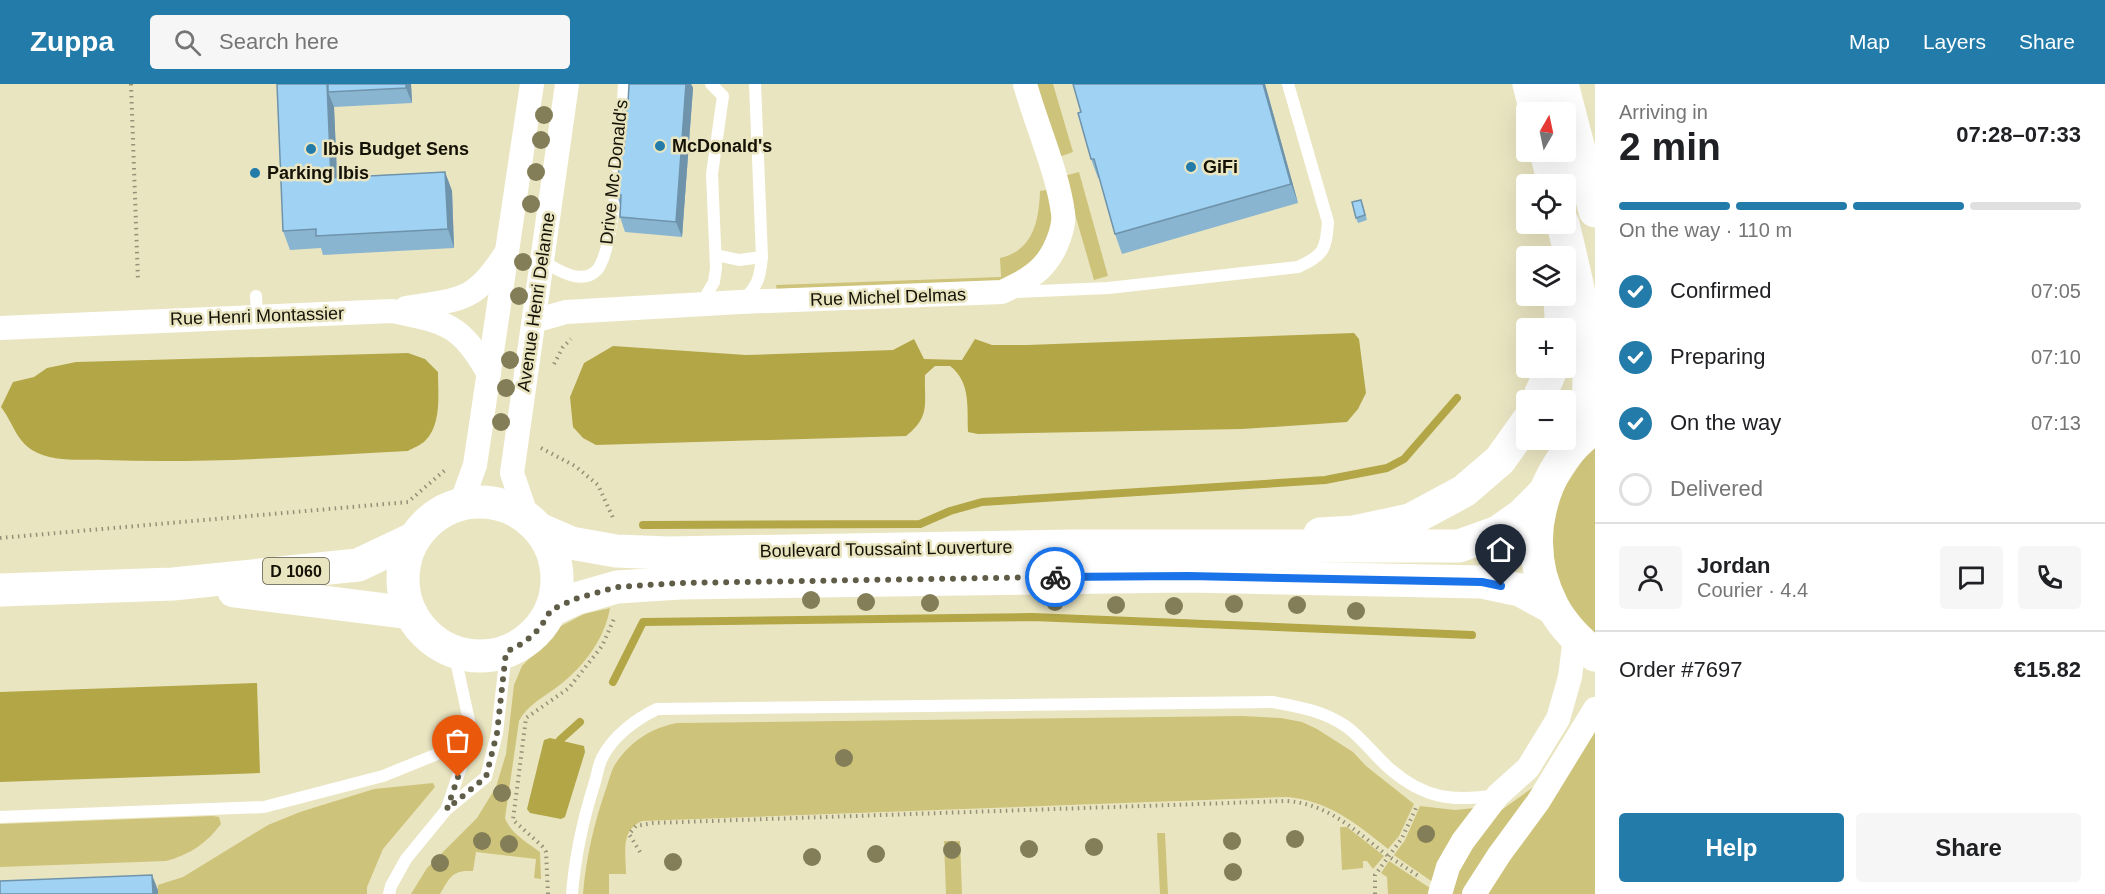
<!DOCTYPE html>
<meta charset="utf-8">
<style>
:root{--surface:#fff;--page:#f6f6f6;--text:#202124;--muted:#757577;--line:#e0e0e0;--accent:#227ba9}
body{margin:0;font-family:Helvetica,sans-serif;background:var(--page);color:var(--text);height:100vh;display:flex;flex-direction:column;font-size:22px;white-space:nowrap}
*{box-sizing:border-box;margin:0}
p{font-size:20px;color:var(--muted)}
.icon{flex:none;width:33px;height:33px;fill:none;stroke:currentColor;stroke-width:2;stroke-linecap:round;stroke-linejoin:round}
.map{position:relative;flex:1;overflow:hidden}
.sheet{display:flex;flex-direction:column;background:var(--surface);width:510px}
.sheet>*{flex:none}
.needle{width:39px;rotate:9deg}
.fabs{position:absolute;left:1516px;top:18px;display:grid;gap:12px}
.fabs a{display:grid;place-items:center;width:60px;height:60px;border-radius:6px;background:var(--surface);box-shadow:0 6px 24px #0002;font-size:30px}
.pin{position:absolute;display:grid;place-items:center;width:51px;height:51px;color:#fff;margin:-62px -26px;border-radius:50% 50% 50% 0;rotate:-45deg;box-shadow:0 0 6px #0007}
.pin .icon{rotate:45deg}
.courier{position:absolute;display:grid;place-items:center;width:60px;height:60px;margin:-30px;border:4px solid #1a73e8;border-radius:50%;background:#fff;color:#222;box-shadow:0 2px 8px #0007}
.headline em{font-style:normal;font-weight:800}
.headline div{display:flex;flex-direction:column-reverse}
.headline{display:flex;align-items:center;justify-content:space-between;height:102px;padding:0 24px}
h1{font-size:39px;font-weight:800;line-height:45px}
.bar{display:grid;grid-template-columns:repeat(4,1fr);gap:9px 6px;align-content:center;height:72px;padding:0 24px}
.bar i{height:8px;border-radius:4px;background:var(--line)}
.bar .selected{background:var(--accent)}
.bar p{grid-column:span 4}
.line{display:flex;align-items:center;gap:15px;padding:0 24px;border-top:2px solid var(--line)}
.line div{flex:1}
.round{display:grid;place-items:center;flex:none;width:63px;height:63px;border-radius:6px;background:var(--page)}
ol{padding:0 24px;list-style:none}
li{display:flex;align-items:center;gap:18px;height:66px}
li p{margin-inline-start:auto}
li .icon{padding:6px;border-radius:50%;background:var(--accent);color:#fff;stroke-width:4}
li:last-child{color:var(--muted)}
li i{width:33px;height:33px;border:3px solid var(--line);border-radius:50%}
.cta{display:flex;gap:12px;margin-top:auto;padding:12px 24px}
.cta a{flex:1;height:69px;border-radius:6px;background:var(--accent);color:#fff;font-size:24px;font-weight:800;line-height:69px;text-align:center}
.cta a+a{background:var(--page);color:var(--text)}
header{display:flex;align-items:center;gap:36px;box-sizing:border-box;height:84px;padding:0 30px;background:var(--accent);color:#fff}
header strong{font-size:28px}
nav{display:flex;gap:33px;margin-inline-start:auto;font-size:21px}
.search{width:420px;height:54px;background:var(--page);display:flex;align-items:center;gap:15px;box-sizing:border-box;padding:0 21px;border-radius:6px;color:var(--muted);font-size:22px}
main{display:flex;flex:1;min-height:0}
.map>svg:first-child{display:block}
.green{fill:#cec37a}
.water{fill:#b3a647}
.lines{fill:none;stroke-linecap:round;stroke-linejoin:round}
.stream{stroke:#b3a647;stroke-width:8}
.path{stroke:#959177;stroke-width:4;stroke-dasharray:1.5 4.5;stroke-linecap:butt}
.lane{stroke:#fff;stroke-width:12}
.street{stroke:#fff;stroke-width:24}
.secondary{stroke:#fff;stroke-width:33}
.primary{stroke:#fff;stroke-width:33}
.tree{fill:#837e57}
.wall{fill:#89b5d1}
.shaded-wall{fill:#6f93aa}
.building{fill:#9fd2f3;stroke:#6f93aa;stroke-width:1.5}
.done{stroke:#5f5c47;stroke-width:6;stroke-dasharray:0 10.8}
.route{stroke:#1a73e8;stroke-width:8}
.poi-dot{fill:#227ba9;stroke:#eae5c1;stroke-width:2}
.labels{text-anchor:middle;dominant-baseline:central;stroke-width:5;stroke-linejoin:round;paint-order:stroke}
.shield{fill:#eae5c1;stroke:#54513e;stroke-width:1.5}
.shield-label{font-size:16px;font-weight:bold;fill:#141206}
.poi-label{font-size:18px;font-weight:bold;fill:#141206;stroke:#eae5c1;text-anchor:start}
.street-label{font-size:18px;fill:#141206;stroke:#eae5c1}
</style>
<header>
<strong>Zuppa</strong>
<div class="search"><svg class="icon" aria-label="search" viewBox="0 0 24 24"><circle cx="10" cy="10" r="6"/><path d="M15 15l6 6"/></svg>Search here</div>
<nav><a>Map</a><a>Layers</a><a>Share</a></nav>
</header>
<main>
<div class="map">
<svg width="1595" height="810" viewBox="0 0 1595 810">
<rect width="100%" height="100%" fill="#eae5c1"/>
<g class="green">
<polygon points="1037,0 1053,0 1073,68 1059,73"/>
<polygon points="1079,88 1108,192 1094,196 1064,92"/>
<path d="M1051,105L1056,129L1041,171L1003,198L777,208L776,201L1001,193L1000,174C1033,167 1039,137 1040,107Z"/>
<polygon points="1595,364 1595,554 1570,524 1555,487 1552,446 1562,407 1584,374"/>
<path d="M610,524C604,558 581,586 553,606C540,615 526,623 519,637L505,734C511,750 527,758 540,768L541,795L534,794L536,775L476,768L473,787C452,786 450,793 440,810H411L427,784L477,734L496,703L506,670L514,601L522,582L561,542L584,530Z"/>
<path d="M1243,632L1281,634L1302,638L1317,645L1353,668L1366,682L1414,720L1399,752L1388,765C1357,740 1328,716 1286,713L642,737C620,746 626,770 626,790H609V810H583C586,774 594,739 606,705C609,697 611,686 616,679C631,657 651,644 677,639Z"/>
<polygon points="1595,643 1595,810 1481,810"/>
<polygon points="433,699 435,703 383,765 367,803 367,810 158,810 158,801 183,793 268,741 300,728 374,705"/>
<polygon points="1535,702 1464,810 1451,810 1452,791 1500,727"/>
<polygon points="1420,722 1455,726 1474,724 1434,799 1394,771 1405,756"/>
<path d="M213,732L219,733L221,740C207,759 189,771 166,777L0,783V740Z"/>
<polygon points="1340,743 1347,743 1384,772 1373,785 1367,777 1363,777 1363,784 1342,786"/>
<polygon points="1157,749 1165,749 1168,810 1160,810"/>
<polygon points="944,757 960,757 962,810 946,810"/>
<polygon points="1389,777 1433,806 1432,810 1388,810 1387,793 1381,789"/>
</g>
<g class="water">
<path d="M1354,249L1359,255L1366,309L1358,325L1347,338L1242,345L978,350L968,348C967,324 971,298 950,282H935L925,291C924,319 931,333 906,352L596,361L583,354L573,343L570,313L584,279L613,262L746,271L893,266L914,255L924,275L962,276L975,255L992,261H1027Z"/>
<path d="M408,269L425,275L438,288C438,310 442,340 425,357C421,361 413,364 408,367C307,372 205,380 104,376C80,375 53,379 32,366C16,356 12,337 1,323L13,298L34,293L47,284L76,278Z"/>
<polygon points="257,599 260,689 0,698 0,608"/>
<polygon points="550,654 584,662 585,668 565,733 561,735 530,729 527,725 544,656"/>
</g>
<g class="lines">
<g class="stream">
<polyline points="643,441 920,440 950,427 982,418 1325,396 1387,384 1404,375 1457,314"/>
<polyline points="613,598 643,538 1033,533 1472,551"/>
<polyline points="560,656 580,638"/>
</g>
<g class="path">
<polyline points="131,0 138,197"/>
<polyline points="554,280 563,263 571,255"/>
<polyline points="541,364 575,382 598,401 614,436"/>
<polyline points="0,454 408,418 445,386"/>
<path d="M640,768L629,750L636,742L653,739L1286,717C1328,719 1357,748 1388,772C1399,779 1409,786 1420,793"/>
<polyline points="548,810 546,768 542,762 513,736 526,634 569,604 602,562 614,535"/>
<polyline points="1375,810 1375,791 1402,754 1417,722"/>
</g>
<g class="lane">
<polyline points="716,171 739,176 762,173"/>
<path d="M543,177C557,186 582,202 597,186C616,165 622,33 624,0"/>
<path d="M1015,208L1108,204L1298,183C1324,171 1326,166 1328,138L1288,0"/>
<polyline points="256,212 257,232"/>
<path d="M742,217C758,202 760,194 762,173L755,0"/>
<polyline points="701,220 714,198 716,184 712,90 723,12 711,0"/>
<polyline points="447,724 463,677 470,641 454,568"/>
<polyline points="0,733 264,723 383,692 435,671 470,641"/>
<polyline points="389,810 391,802 406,775 447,725 486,693 497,649 506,568"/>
<path d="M572,810C575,772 583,736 594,701C597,692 598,682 602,674C613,652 636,635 657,625L1273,618C1300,623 1324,627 1347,643C1363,655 1375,672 1390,685C1425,715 1453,718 1497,711"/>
</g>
<g class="street">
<path d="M406,224C458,215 473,220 504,172"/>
<path d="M534,237L566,228L740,218L1002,208C1019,200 1036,192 1047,177C1056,165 1065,143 1063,129C1058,89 1036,40 1025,0"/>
<path d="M0,244L392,227C446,238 460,239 489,290"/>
<polyline points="461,420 475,381 532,0"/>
<polyline points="527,433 512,389 567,0"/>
<polyline points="1440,810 1448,783 1463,757 1498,711 1528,684 1558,635 1570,593 1575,554"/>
<polyline points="1474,810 1499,771 1538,718 1595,625"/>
</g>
<g class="secondary">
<polyline points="1529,0 1536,28"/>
<polyline points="1562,0 1595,127"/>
<polyline points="1546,68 1554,100"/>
<path d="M1563,140C1577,197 1593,260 1588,320C1587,331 1584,342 1582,352"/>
<polyline points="1559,244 1561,234 1560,212"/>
<polyline points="1538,316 1552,284"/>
<polyline points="1320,450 1354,448 1410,436 1464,407 1500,376 1527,338"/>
</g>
<g class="primary">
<path d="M1595,343C1538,384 1520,460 1553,523C1563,542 1579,557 1595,571"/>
<circle cx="480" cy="495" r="77"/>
<polyline points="541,446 571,459 616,467 669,469 1074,462 1459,462 1498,448 1522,431 1543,410"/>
<polyline points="0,506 173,500 358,481 413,455"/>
<polyline points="234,507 411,529"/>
<polyline points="551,526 575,515 617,503 680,499 1188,492 1482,498 1520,506 1553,524"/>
</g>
</g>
<g class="tree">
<circle cx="544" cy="31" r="9"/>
<circle cx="541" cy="56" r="9"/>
<circle cx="536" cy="88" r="9"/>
<circle cx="531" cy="120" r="9"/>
<circle cx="523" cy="178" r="9"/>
<circle cx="519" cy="212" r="9"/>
<circle cx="510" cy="276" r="9"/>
<circle cx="506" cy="304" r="9"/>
<circle cx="501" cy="338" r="9"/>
<circle cx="811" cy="516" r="9"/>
<circle cx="866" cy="518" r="9"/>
<circle cx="1055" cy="518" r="9"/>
<circle cx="930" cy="519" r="9"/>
<circle cx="1234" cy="520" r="9"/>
<circle cx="1116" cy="521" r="9"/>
<circle cx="1297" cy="521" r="9"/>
<circle cx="1174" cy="522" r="9"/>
<circle cx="1356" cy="527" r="9"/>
<circle cx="844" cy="674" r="9"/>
<circle cx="502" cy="709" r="9"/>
<circle cx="1426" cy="750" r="9"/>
<circle cx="1295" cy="755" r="9"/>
<circle cx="482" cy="757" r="9"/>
<circle cx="1232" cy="757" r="9"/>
<circle cx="509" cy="760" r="9"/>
<circle cx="1094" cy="763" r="9"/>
<circle cx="1029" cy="765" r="9"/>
<circle cx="952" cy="766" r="9"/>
<circle cx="876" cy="770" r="9"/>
<circle cx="812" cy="773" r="9"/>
<circle cx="673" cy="778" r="9"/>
<circle cx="440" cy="779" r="9"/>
<circle cx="1233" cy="788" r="9"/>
</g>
<g class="wall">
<polygon points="277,0 411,0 412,19 334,23 337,93 445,88 452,107 454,164 323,171 321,164 290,166 283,147"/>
<polygon points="629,0 691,0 693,4 682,153 625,148 620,133 620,121 617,111 624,66 627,38 623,28 628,19"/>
<polygon points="1265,0 1298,119 1122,170 1115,150 1100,94 1098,94 1091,75"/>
<polygon points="1363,121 1367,136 1358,139 1356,134"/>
</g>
<g class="shaded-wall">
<polygon points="327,0 330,0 328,8 334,23 338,113 331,94"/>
<polygon points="406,0 411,0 412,19 406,4"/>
<polygon points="686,0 691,0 693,4 682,153 676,138"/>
<polygon points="1263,0 1265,0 1298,119 1291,100"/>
<polygon points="445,88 452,107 454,164 448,145"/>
<polygon points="152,791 158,806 158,810 153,810"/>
</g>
<g class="building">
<polygon points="277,0 327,0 331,94 445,88 448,145 316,152 316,145 283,147"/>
<polygon points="328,0 406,0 406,4 328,8"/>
<polygon points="629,0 686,0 676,138 620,133 621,111 617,111 620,66 624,66 627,28 623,28 623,19 628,19"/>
<polygon points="1073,0 1263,0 1291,100 1115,150 1094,75 1091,75 1078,29 1081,28"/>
<polygon points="1361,116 1365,131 1356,134 1352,118"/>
<polygon points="152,791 153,810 0,810 0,797"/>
</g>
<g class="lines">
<polyline class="done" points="458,693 447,725 486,693 497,649 506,568 525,558 540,544 551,526 575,515 617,503 680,499 1055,493"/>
<polyline class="route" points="1055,493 1188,492 1482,498 1501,502"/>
</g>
<g class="poi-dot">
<circle cx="660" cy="62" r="6"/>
<circle cx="311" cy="65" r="6"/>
<circle cx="1191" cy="83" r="6"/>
<circle cx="255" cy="89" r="6"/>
</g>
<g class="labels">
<rect class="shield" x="263" y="474" width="66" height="26" rx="4.5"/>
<g class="shield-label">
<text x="296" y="487">D 1060</text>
</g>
<g class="poi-label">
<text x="672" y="62">McDonald's</text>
<text x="323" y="65">Ibis Budget Sens</text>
<text x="1203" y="83">GiFi</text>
<text x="267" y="89">Parking Ibis</text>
</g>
<g class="street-label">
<text transform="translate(614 88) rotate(-84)">Drive Mc Donald's</text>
<text transform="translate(888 213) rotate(-2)">Rue Michel Delmas</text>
<text transform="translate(536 218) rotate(-82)">Avenue Henri Delanne</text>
<text transform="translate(257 232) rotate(-2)">Rue Henri Montassier</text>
<text transform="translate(886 465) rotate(-1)">Boulevard Toussaint Louverture</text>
</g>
</g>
</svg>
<div class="fabs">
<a><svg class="needle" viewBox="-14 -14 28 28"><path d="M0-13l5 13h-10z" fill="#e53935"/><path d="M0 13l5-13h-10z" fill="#757577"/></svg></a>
<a><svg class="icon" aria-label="locate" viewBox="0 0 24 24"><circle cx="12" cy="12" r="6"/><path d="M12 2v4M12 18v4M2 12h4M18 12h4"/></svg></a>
<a><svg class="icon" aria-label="layers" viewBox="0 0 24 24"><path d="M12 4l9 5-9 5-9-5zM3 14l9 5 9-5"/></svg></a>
<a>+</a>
<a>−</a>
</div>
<div class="pin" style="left:458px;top:693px;background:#ea580c"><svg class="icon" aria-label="bag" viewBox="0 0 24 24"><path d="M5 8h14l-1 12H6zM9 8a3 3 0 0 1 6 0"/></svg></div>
<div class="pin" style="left:1501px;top:502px;background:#1f2937"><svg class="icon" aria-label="home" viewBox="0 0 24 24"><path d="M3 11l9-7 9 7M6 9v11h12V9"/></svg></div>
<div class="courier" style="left:1055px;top:493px"><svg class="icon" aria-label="bike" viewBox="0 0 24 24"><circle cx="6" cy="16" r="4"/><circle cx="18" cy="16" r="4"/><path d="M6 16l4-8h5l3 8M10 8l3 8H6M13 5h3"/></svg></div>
</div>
<section class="sheet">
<div class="headline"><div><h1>2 min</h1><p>Arriving in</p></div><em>07:28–07:33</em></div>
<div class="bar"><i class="selected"></i><i class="selected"></i><i class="selected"></i><i></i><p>On the way · 110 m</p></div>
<ol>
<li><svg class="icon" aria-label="check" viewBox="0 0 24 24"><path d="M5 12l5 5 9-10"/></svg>Confirmed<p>07:05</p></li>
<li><svg class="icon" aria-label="check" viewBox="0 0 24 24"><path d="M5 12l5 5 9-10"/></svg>Preparing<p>07:10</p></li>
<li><svg class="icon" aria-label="check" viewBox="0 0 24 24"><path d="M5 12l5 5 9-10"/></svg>On the way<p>07:13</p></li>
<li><i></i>Delivered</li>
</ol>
<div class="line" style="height:108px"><a class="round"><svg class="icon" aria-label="person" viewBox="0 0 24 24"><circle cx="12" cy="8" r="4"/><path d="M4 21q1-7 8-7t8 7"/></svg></a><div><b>Jordan</b><p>Courier · 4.4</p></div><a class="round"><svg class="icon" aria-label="chat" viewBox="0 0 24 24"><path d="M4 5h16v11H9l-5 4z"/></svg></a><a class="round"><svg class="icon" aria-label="phone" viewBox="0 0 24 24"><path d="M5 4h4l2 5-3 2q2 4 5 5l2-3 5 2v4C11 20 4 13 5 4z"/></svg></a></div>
<div class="line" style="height:78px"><div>Order #7697</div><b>€15.82</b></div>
<div class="cta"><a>Help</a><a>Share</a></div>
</section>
</main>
